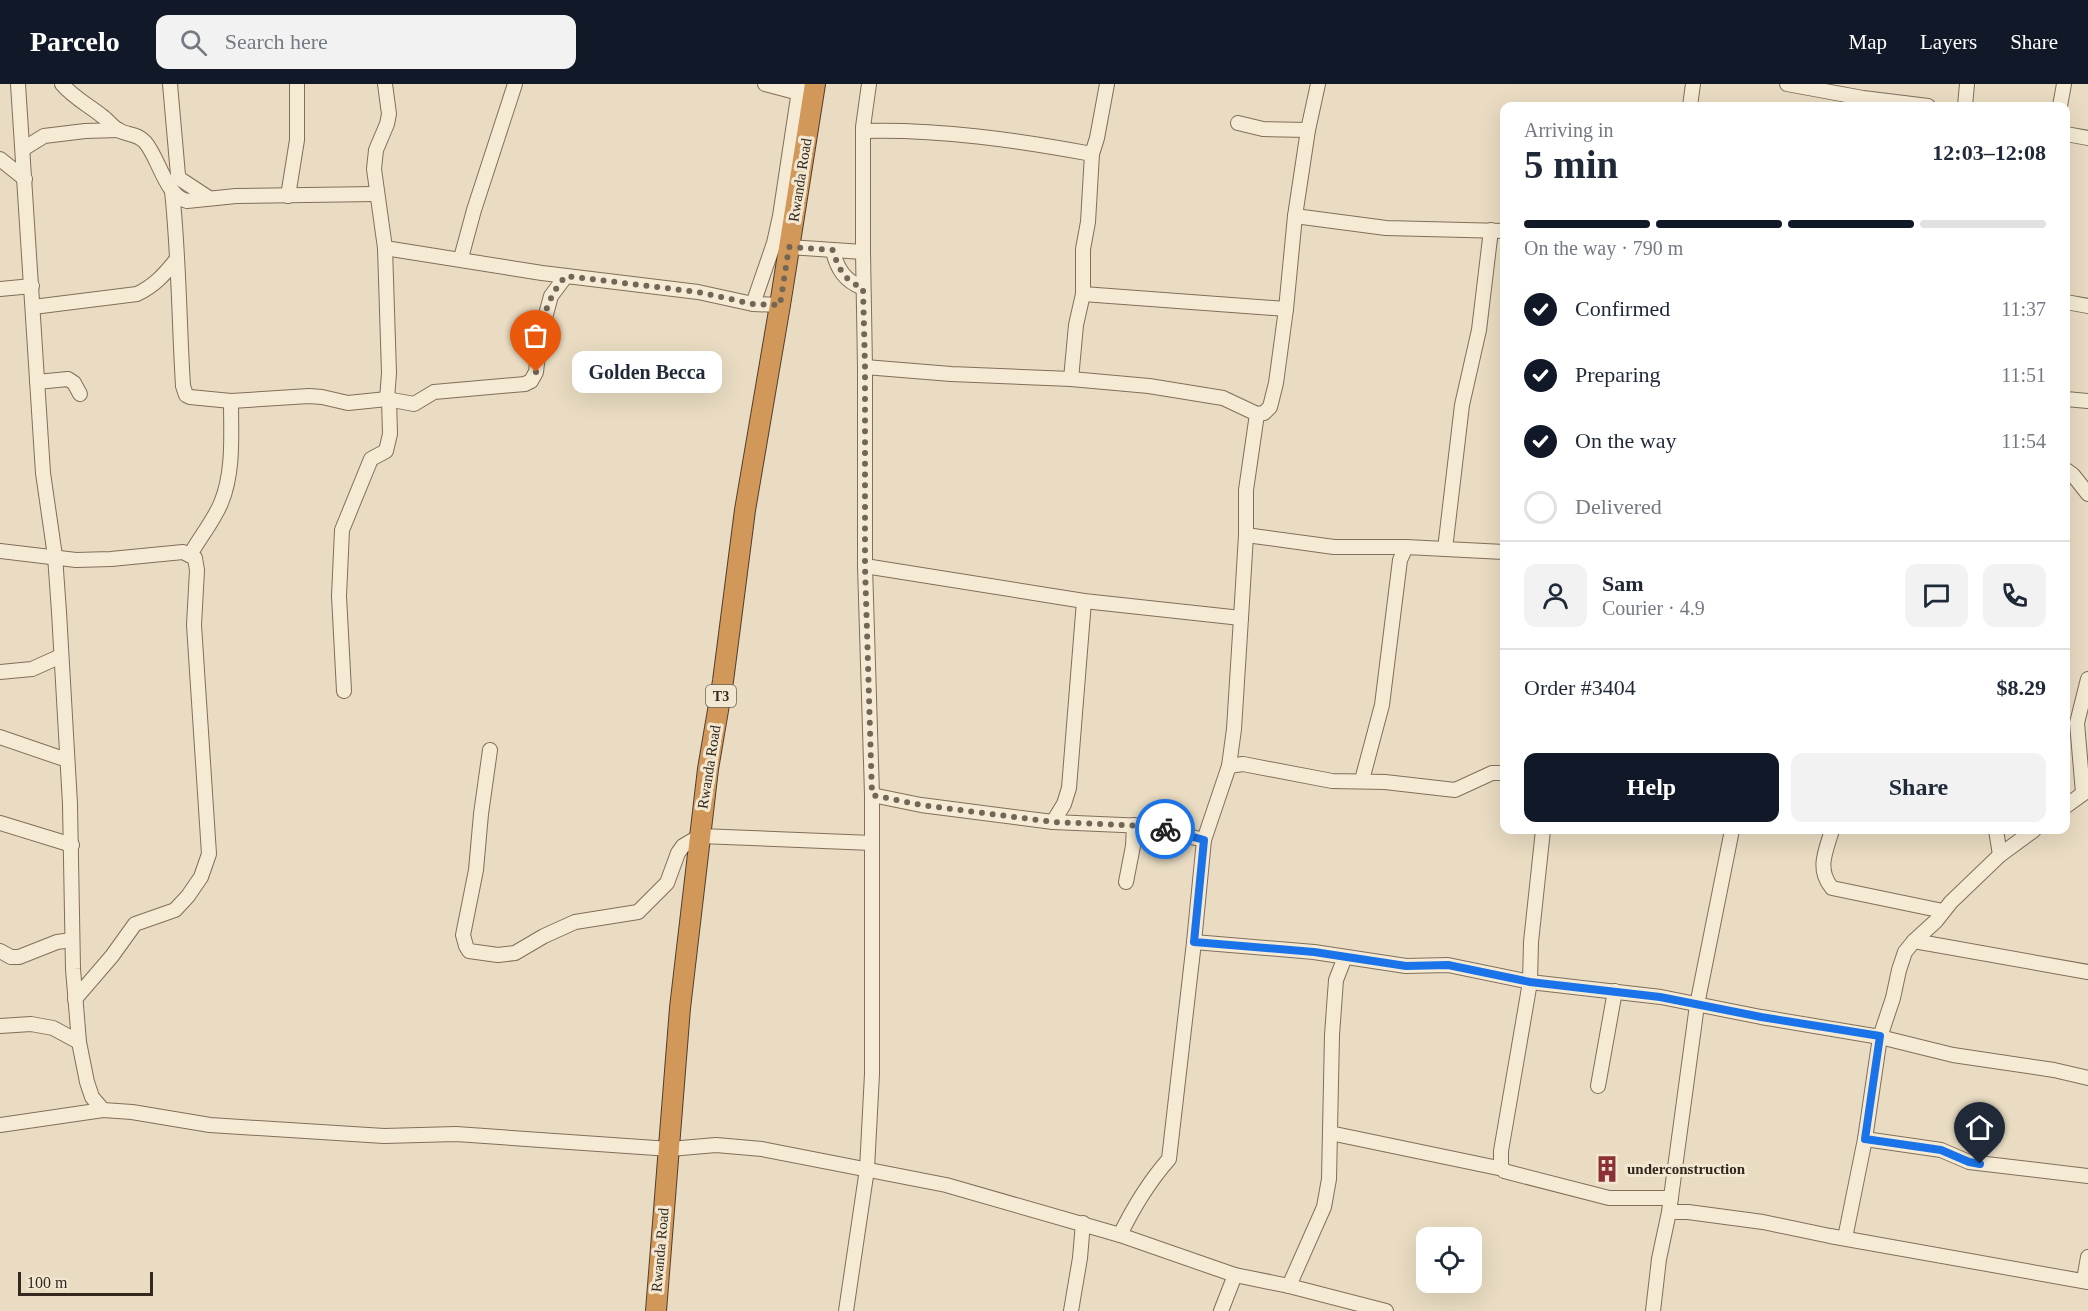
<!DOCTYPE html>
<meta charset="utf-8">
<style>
:root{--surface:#fff;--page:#f2f2f3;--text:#1f2937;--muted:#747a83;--line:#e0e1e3;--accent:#111827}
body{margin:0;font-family:Georgia,serif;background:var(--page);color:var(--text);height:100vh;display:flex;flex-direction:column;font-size:22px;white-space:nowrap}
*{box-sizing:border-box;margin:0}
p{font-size:20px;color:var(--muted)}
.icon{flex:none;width:33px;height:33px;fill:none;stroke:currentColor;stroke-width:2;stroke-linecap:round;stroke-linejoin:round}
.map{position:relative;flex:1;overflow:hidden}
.panel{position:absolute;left:1500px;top:18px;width:570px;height:732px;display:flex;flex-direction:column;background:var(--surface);border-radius:12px;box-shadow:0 6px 24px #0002}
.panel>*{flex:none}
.buttons{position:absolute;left:1416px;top:1143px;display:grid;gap:12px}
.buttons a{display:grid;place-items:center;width:66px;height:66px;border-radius:12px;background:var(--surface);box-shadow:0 6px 24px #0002;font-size:30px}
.scale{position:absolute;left:18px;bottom:15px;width:135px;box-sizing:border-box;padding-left:6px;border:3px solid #33271e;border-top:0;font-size:16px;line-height:21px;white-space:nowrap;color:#33271e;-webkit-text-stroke:4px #f2e7d1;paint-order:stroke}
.pin{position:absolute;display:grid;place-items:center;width:51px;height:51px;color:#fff;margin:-62px -26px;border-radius:50% 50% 50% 0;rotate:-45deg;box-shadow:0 0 6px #0007}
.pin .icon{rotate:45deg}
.courier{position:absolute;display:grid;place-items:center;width:60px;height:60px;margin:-30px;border:4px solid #1a73e8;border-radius:50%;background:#fff;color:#222;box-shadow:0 2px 8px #0007}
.bubble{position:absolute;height:42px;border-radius:12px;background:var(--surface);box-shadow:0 6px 24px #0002;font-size:20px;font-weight:600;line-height:42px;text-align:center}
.head em{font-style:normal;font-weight:600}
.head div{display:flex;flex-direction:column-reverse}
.head{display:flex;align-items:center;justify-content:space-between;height:102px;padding:0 24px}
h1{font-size:39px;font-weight:600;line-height:45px}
.bar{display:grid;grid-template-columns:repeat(4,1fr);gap:9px 6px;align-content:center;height:72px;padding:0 24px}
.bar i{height:8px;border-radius:4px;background:var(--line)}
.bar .active{background:var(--accent)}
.bar p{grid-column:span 4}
.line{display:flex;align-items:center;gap:15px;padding:0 24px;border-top:2px solid var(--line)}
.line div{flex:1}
.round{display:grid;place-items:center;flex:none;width:63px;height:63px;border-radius:12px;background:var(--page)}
ol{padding:0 24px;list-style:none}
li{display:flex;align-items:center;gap:18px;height:66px}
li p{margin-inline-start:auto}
li .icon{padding:6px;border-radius:50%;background:var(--accent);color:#fff;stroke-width:4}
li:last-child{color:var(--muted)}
li i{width:33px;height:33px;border:3px solid var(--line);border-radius:50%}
.cta{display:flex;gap:12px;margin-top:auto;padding:12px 24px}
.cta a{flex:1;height:69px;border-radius:12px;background:var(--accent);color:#fff;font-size:24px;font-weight:600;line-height:69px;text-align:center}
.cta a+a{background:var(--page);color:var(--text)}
header{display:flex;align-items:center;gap:36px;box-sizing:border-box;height:84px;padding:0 30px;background:var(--accent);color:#fff}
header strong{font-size:28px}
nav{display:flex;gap:33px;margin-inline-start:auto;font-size:21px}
.search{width:420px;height:54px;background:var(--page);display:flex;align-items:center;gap:15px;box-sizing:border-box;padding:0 21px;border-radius:12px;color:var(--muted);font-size:22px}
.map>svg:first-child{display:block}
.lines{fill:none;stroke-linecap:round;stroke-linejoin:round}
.minor-casing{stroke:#826e5b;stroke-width:16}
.highway-casing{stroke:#503d2f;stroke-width:22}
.minor{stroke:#f5ead4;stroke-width:14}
.highway{stroke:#d29859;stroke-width:20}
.done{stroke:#736657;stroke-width:6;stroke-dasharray:0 10.8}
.route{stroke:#1a73e8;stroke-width:8}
.labels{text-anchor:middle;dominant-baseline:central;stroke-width:6;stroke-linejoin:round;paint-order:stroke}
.shield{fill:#f2e7d1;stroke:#6c6154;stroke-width:1.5}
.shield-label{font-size:14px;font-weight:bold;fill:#33271e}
.street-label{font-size:15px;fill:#33271e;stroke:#f2e7d1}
.poi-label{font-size:15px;font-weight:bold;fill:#33271e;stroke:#f2e7d1;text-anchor:start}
</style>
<header>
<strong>Parcelo</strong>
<div class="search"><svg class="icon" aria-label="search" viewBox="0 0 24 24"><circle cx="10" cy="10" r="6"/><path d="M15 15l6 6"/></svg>Search here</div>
<nav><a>Map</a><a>Layers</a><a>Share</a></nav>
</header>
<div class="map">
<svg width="2088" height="1227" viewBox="0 0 2088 1227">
<rect width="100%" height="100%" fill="#e9dcc2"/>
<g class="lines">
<defs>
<g id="minor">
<polyline points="18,0 43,389 55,472 59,528 70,720 73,885 79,958 87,998 92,1013 103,1026 132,1028 210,1041 384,1052 456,1050 670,1065 716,1061 762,1065 946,1101 1120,1151 1235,1191 1289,1202 1386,1227"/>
<path d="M62,0C73,13 88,21 102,32C108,36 113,44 120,47C129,51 138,50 145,58C159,74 166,113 187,117L236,112L376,110"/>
<polyline points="170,0 178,91 180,95 209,114"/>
<polyline points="385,0 389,30 387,40 376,66 374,85 385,164 389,289 387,315"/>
<polyline points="765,0 799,9"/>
<polyline points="1787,0 1863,14 1928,22"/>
<polyline points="1690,22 1693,0"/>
<polyline points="1965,22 1967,0"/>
<polyline points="2060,22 2064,0"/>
<polyline points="1238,39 1263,45 1308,46"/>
<path d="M863,47C940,45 1016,56 1092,70L1088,138L1083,165V210L1076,241L1071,295"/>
<polyline points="2066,50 2088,54"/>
<polyline points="23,65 44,52 85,47 119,46"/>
<polyline points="1092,70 1097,54 1107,0"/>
<polyline points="0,75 25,95"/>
<path d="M172,107C179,172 179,237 183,302L186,311L190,313L231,317L309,312L322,313L348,319L387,315L414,320L434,308L525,300L531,297L536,288L540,252L551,212L566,192"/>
<polyline points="288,112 297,56 297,0"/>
<polyline points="1295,132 1386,144 1504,147"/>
<polyline points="789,163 863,168"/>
<polyline points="385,164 542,189 698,208 753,220 780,221"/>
<path d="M833,167C837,185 845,197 863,204"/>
<polyline points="461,174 474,126 515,0"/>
<polyline points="0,205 32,202"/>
<polyline points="1083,210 1286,225"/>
<polyline points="2066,218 2088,222"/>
<polyline points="753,220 774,159 780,132 800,0"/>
<path d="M33,223L137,210C154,202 164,191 176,176"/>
<polyline points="865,283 951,290 1071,295 1149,302 1223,314 1257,330 1264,329 1270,323 1276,299 1286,225 1295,132 1308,46 1318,0"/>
<polyline points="37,298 68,295 74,299 80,310"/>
<polyline points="2066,315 2088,317"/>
<polyline points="2066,386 2073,391 2088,410"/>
<polyline points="1246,451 1334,463 1406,463 1504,468"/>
<polyline points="1445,465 1462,321 1479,246 1491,146"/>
<polyline points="0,467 76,476 111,475 183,468 195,474 197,486 194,541 209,770 201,793 188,812 175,826 135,840 112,872 75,915"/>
<path d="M190,471C200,453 213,438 221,419C234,388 231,350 231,317"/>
<polyline points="865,482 1084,517 1241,534 1246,451 1246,406 1257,330"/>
<polyline points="0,588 32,585 61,572"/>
<polyline points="344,607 339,512 342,446 371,375 386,367 390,350 389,315"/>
<polyline points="0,653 67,676"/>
<polyline points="490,666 481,730 476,786 463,851 466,862 469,867 498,871 515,869 544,852 575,838 638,828 667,799 678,769 683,762 700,752 872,759"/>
<polyline points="1229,682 1234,645 1241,534"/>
<polyline points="1362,696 1382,621 1400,476 1406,463"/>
<polyline points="2083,709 2077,639 2088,595"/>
<polyline points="872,711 921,721 1053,738 1145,742 1204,756 1194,858 1314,868 1406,882 1448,881 1530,898 1661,913 1761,933 1880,953 1953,971 2054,986 2088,994"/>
<polyline points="2066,722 2088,706"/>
<polyline points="1053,738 1064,720 1069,704 1084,517"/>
<polyline points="0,739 72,761"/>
<polyline points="1543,746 1531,858 1530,898 1501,1067 1501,1082 1504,1087 1609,1114 1671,1114"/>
<path d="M1832,746C1826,767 1816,785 1832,804L1943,827"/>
<polyline points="1996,746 2000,771"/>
<polyline points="1204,756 1229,682 1243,680 1332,697 1385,698 1455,706 1492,689 1504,689"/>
<polyline points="1126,798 1133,762 1134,741"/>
<polyline points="1914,857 2088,888"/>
<polyline points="0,867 11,873 19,873 57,858 72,856"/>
<polyline points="0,942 31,940 53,944 79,958"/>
<polyline points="1598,1002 1615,907"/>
<polyline points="0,1041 103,1026"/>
<polyline points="1330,1049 1503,1085"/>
<polyline points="1865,1055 1941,1066 1969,1078 2088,1092"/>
<polyline points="1669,1128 1688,1128 1763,1138 1830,1152 2088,1198"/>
<path d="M1120,1151C1134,1122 1148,1099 1169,1075L1194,858"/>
<polyline points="1845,1154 1865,1055 1880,953 1893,914 1899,886 1905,868 1914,857 1936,837 1951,818 2000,771 2034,746"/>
<polyline points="2084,1196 2088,1173"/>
<polyline points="1289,1202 1324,1123 1329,1095 1332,951 1336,896 1345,873"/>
<polyline points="846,1227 867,1085 872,990 872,711 865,482 865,283 863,168 863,43 869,0"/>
<polyline points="1071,1227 1080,1174 1083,1139"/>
<polyline points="1221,1227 1235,1191"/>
<polyline points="1653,1227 1659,1175 1669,1128 1697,921 1732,746"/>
</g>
<polyline id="highway" points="656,1227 680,924 708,685 723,597 745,426 780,221 815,0"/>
</defs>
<use href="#minor" class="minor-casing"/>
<use href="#highway" class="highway-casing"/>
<use href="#minor" class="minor"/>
<use href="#highway" class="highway"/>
</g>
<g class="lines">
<path class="done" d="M536,288C539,253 542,218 566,192L698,208L753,220L780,221L789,163L833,166C838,185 845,197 863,204L865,283V482L872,711L921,721L1053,738L1145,742L1165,745"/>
<polyline class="route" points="1165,745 1204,756 1194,858 1314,868 1406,882 1448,881 1530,898 1660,913 1761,933 1880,952 1865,1055 1941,1066 1969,1078 1980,1080"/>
</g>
<defs>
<symbol id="building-bare" viewBox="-9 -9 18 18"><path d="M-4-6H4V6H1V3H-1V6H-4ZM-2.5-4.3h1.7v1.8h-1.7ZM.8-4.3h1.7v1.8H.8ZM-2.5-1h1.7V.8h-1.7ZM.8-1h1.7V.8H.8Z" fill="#8b3035" stroke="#f2e7d1" stroke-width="2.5" paint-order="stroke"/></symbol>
</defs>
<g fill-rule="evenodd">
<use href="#building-bare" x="1588" y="1066" width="38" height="38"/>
</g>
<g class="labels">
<rect class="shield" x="706" y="601" width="30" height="22" rx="4.5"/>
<g class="shield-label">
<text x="721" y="612">T3</text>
</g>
<g class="street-label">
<text transform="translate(800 96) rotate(-81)">Rwanda Road</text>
<text transform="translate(709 683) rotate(-81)">Rwanda Road</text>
<text transform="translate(660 1166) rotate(-85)">Rwanda Road</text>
</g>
<g class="poi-label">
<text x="1627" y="1085">underconstruction</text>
</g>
</g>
</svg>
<div class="buttons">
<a><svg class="icon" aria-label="locate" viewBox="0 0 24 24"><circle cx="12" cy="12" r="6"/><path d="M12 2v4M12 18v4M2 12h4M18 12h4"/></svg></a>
</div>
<div class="scale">100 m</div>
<div class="pin" style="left:536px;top:288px;background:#ea580c"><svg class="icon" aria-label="bag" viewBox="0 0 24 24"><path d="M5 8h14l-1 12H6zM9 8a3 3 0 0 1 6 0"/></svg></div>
<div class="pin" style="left:1980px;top:1080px;background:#1f2937"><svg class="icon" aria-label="home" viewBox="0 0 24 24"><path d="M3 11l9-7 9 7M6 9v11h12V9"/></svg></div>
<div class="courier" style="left:1165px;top:745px"><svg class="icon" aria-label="bike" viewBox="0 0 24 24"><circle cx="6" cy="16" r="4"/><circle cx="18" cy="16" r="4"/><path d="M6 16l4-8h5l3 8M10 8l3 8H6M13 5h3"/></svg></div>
<div class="bubble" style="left:572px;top:267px;width:150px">Golden Becca</div>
<section class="panel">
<div class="head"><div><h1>5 min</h1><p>Arriving in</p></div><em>12:03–12:08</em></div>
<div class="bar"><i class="active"></i><i class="active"></i><i class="active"></i><i></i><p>On the way · 790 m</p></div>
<ol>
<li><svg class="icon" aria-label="check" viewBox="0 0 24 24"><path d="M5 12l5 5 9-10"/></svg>Confirmed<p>11:37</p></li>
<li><svg class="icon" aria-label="check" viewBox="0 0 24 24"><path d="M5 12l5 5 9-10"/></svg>Preparing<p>11:51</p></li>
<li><svg class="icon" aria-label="check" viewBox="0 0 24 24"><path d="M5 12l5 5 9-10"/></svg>On the way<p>11:54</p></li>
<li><i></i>Delivered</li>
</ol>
<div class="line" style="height:108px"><a class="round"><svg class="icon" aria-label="person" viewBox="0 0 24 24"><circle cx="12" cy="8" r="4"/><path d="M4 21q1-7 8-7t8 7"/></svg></a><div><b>Sam</b><p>Courier · 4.9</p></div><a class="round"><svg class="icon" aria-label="chat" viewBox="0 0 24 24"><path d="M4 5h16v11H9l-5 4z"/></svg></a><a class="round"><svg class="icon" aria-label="phone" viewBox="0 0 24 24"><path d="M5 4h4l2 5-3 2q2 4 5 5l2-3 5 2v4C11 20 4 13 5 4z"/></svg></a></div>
<div class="line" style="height:78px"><div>Order #3404</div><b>$8.29</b></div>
<div class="cta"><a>Help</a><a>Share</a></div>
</section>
</div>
